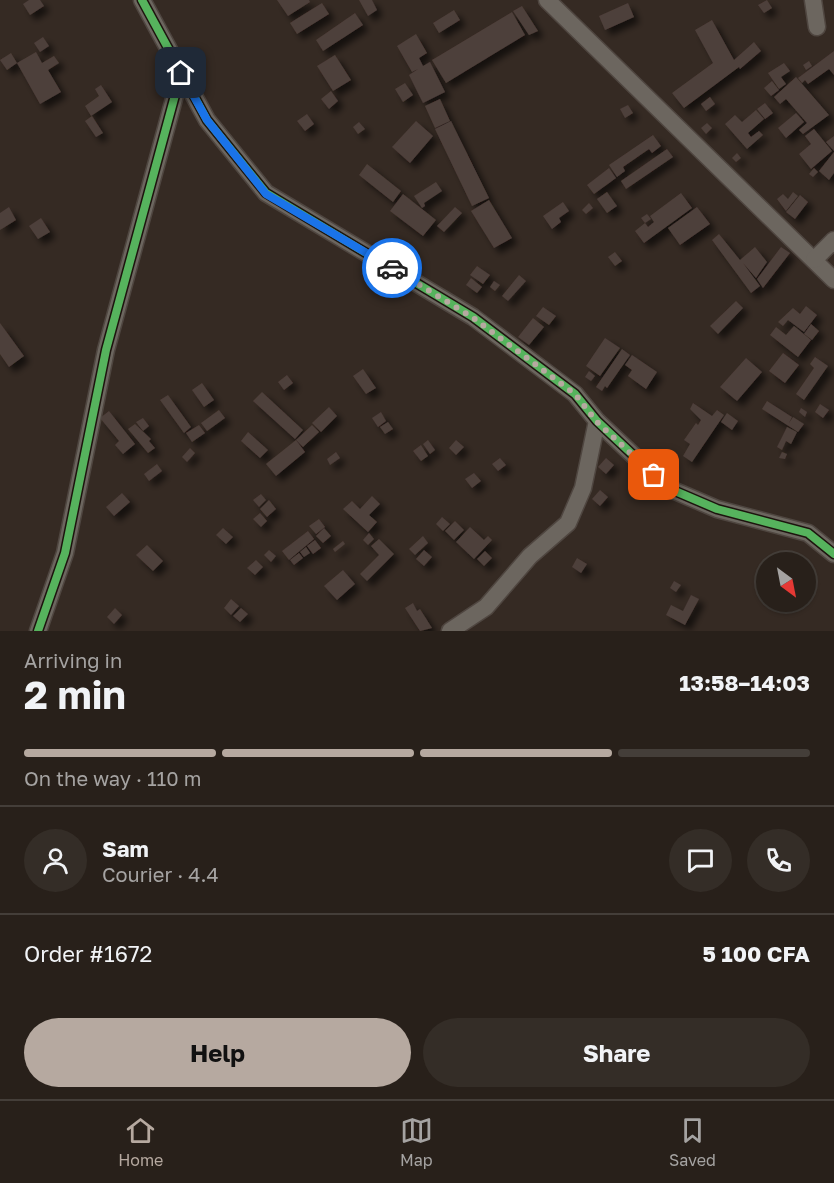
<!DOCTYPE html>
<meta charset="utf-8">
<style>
:root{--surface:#28201a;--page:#342d27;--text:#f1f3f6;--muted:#a5a3a2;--line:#443e39;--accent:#b6a9a0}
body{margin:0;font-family:"Golos Text",sans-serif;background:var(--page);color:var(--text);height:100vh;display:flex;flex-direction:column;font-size:22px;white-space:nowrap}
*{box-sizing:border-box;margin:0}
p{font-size:20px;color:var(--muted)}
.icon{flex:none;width:33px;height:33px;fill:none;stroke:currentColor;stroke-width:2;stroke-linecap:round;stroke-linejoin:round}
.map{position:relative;height:631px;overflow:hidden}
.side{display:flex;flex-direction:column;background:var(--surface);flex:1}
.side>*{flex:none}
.needle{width:39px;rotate:148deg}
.tools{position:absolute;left:756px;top:552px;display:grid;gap:12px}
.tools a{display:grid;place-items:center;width:60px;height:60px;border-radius:50%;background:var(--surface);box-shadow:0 2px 4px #0004,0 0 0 2px var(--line);font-size:30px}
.pin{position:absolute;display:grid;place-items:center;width:51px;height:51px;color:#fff;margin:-26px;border-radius:12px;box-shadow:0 3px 9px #0006}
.courier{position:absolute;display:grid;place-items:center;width:60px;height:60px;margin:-30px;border:4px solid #1a73e8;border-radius:50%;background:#fff;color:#222;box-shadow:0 2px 8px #0007}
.summary em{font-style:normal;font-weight:700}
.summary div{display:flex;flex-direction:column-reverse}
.summary{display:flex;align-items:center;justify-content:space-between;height:102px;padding:0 24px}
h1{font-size:39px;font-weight:700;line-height:45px}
.bar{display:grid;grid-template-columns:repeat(4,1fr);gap:9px 6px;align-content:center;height:72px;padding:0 24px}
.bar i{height:8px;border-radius:4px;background:var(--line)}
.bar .selected{background:var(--accent)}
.bar p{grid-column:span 4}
.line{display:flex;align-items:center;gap:15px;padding:0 24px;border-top:2px solid var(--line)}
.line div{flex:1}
.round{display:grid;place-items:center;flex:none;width:63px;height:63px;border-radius:32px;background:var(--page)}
.primary-button{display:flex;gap:12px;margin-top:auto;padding:12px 24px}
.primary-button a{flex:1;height:69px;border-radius:36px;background:var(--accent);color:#111;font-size:24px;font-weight:700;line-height:69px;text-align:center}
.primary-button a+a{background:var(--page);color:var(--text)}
.tabs{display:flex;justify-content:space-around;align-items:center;height:84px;border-top:2px solid var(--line);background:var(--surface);font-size:16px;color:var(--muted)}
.tabs a{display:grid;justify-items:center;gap:3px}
.tabs .selected{color:var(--accent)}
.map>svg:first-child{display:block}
.building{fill:#4e3f3a;filter:url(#shadow)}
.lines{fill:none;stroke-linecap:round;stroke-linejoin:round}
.minor-casing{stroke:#4f4640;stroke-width:19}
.minor{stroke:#6c665f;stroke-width:16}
.cycleway-casing{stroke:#1d140e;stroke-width:11}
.cycleway{stroke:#56b35d;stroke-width:8}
.done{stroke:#b6a9a0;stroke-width:6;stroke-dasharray:0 10.8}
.route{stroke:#1a73e8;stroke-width:8}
</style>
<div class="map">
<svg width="834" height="631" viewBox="0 0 834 631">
<defs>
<filter id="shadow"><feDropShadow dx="5.5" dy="5.5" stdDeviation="3" flood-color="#0009"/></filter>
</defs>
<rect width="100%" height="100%" fill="#352a23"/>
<g class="building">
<polygon points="29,0 40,0 44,6 30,15 23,4"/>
<polygon points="277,0 309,0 310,2 288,16"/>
<polygon points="359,0 372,0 377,10 368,16"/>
<polygon points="767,0 772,8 764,13 758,5"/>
<polygon points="322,3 329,14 297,34 290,23"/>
<polygon points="628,3 634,17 605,30 599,16"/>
<polygon points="522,6 538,31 529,35 513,11"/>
<polygon points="454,10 460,20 439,33 433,23"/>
<polygon points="512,12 525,35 446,83 432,60"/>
<polygon points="355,13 363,25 323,51 316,40"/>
<polygon points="712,20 734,60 754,42 761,51 740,69 739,67 684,108 672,93 713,63 695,30"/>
<polygon points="416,34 427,53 419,58 423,66 430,62 445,92 423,103 409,75 418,69 412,72 397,46"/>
<polygon points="43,37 49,46 40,52 34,43"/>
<polygon points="834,51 834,75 829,69 808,84 805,80 802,83 798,78"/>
<polygon points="36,52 42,63 54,56 59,63 48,70 61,92 40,104 17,63"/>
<polygon points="11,53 17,63 7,70 0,60"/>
<polygon points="335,55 351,80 333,91 317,66"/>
<polygon points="809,61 812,66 806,70 803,65"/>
<polygon points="784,63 790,71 781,77 786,84 779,89 768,73"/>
<polygon points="796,77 829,115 803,134 799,130 807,123 786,99 780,104 774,97"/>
<polygon points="772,81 779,90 771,96 764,88"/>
<polygon points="405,83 413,95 403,102 395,89"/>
<polygon points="101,85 112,102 91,116 85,106 99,96 95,89"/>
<polygon points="331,91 338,101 329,109 321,99"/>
<polygon points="710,97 715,104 706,111 701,104"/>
<polygon points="440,99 450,121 435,128 425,106"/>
<polygon points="765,103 773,113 765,119 757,109"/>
<polygon points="628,105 633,113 625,118 620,109"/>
<polygon points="756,110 764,119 748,133 751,137 759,131 763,135 747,149 725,124 735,115 742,122"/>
<polygon points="796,113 804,122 786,138 778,128"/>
<polygon points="307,114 314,124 305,131 297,121"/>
<polygon points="92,116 103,133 96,137 85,121"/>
<polygon points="416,121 433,136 410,163 392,147"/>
<polygon points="451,121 489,198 472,206 435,129"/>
<polygon points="359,122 365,129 358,134 353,127"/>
<polygon points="707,123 712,128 706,134 701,128"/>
<polygon points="814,129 832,151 811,169 799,154 811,144 805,136"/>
<polygon points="653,135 661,146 652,153 649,149 623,167 625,171 617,177 609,165"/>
<polygon points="834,136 834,151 826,142"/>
<polygon points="667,149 673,157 626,189 621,181"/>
<polygon points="834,152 834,173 829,180 819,171"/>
<polygon points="737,153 741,158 736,162 732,158"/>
<polygon points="367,164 401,191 393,202 359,175"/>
<polygon points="609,168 616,178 594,194 587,185"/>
<polygon points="814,168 818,172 813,177 809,174"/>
<polygon points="436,182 442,191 424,203 425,206 422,208 414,196"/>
<polygon points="607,192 617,206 607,213 597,199"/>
<polygon points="793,192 798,196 786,211 777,199 783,194 788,199"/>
<polygon points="681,193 692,208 644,243 635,231 645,223 648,227 654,222 650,216"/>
<polygon points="403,194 436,220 423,236 390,211"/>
<polygon points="800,195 808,202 795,219 786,212"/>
<polygon points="489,200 512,238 494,248 471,211"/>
<polygon points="563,202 569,211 559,218 561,222 552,229 543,216"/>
<polygon points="589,203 593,208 586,214 582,210"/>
<polygon points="9,207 16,220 0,230 0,213"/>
<polygon points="455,207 462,213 444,232 437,226"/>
<polygon points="697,207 710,224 680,245 668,228"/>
<polygon points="647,214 651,219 645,223 641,218"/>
<polygon points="41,218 50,232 38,239 29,226"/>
<polygon points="719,234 740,260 755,247 767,262 756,278 743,263 760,286 751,293 712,240"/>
<polygon points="781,247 790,253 763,288 757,279"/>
<polygon points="615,252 622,261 615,266 608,257"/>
<polygon points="477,266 490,275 483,284 470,275"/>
<polygon points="519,275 526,281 508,301 502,296"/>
<polygon points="471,278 482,287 477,293 466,285"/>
<polygon points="494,281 500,285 495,291 490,287"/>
<polygon points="736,301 743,308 718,334 710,326"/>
<polygon points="806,306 817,315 804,332 788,320 783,326 778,322 793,308 800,314"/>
<polygon points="543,307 556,316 549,325 536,316"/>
<polygon points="533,318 544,327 529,345 518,337"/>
<polygon points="0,323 24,356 9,367 0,354"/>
<polygon points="811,324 819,331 812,340 804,334"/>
<polygon points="794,326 811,340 798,357 770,335 776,327 786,335"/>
<polygon points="605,338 620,348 600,376 586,366"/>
<polygon points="622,349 630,355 607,388 605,386 602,391 596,387"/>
<polygon points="783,353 799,365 785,383 769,371"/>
<polygon points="632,355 657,372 646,389 628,376 632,370 625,365"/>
<polygon points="815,357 828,366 804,400 796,394 814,368 810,364"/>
<polygon points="746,358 762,372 737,401 720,387"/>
<polygon points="363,369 376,388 366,394 353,376"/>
<polygon points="589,371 595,376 591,381 585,377"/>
<polygon points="287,375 293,383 284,390 278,382"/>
<polygon points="202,383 214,400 204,407 192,390"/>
<polygon points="262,392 303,430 295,439 253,401"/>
<polygon points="168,395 191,427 184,433 160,400"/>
<polygon points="767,401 792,417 789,423 793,417 804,424 798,432 762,409"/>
<polygon points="693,403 712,416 717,410 724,415 692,462 683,456 690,444 684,440 696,423 698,425 701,420 690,409"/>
<polygon points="820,404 829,410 823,418 815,412"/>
<polygon points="329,407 337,416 321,432 312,423"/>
<polygon points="801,408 807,412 805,417 799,412"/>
<polygon points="219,410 225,418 207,431 201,423"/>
<polygon points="109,411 135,444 123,454 115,445 119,441 100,418"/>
<polygon points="381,412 386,421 378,427 372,418"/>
<polygon points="727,413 738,421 732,430 721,422"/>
<polygon points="143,418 149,426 143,431 136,422"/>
<polygon points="388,422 393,429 385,434 380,427"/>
<polygon points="135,424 151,439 149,441 155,448 148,453 128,429"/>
<polygon points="199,425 205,433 192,442 186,433"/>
<polygon points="312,425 319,432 303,447 296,440"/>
<polygon points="787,427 797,432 791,444 786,441 782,450 777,447"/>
<polygon points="248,432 268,450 260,458 241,441"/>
<polygon points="296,440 305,452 276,476 266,464"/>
<polygon points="428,440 435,450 430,454 423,444"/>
<polygon points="456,440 464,447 456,455 449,448"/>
<polygon points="421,445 428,456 421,461 413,451"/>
<polygon points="190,448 195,453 187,462 182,457"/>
<polygon points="336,452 340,458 330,465 327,459"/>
<polygon points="782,452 787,454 785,459 779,458"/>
<polygon points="500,458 506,465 498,471 492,464"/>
<polygon points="606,458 614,465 606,474 598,467"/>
<polygon points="157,464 162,471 149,481 144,474"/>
<polygon points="474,473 481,481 472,488 465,479"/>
<polygon points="600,490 608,497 600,506 592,499"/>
<polygon points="122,493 130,502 114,516 106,507"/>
<polygon points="261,494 266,500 259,507 253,500"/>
<polygon points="372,496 380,504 369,515 377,522 368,532 343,509 352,501 360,509"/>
<polygon points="269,500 276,509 267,517 260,509"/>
<polygon points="260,513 267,521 261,527 253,519"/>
<polygon points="442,517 450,524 443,531 436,524"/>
<polygon points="319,519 325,527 316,534 309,526"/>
<polygon points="455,521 464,530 454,540 445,531"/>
<polygon points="470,527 484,540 488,536 492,540 474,559 456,542"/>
<polygon points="223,528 233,537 226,544 216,535"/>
<polygon points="324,528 331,536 323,543 316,536"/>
<polygon points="308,531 314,539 289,560 282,551"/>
<polygon points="369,533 374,539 368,545 363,540"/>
<polygon points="423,536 428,543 415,555 409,549"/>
<polygon points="379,539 394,554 367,581 360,574 379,555 371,546"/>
<polygon points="315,540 321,548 313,554 307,546"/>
<polygon points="343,541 345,544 335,552 333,549"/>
<polygon points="147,545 163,561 153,571 136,555"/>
<polygon points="306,547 310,553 304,557 300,552"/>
<polygon points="269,550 276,556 271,562 264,555"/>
<polygon points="424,550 432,557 424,566 416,559"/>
<polygon points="485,551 492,558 484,566 477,559"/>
<polygon points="299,553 303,558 294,565 290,560"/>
<polygon points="577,558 587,564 581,573 572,567"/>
<polygon points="256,560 263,567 255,575 247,568"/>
<polygon points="343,570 355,584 337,600 324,586"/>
<polygon points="674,581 681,585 676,592 670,588"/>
<polygon points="691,595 699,599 685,625 666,615 671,605 683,611"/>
<polygon points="231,599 239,606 231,615 224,608"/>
<polygon points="413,603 417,611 420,609 432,628 420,631 405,608"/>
<polygon points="115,608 122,615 114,624 107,617"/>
<polygon points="241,608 248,614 240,622 233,616"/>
</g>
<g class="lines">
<defs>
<g id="minor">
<polyline points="142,0 207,120 266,193 473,317 575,394 597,421 668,488 717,509 808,533 834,554"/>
<polyline points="547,0 834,280"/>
<polyline points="813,0 817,27"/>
<polyline points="814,260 834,240"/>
<polyline points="38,631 65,553 106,350 181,73"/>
<polyline points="450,631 486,607 530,556 568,523 583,488 597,421"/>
</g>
</defs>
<use href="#minor" class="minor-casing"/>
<use href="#minor" class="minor"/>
<defs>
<g id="cycleway">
<polyline points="142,0 207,120 266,193 473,317 575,394 597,421 668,488 717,509 808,533 834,554"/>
<polyline points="38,631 65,553 106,350 181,73"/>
</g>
</defs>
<use href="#cycleway" class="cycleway-casing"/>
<use href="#cycleway" class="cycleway"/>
</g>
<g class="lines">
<polyline class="done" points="392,268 472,317 575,394 597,422 654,475"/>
<polyline class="route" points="181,73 207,120 266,194 392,268"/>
</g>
</svg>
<div class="tools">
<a><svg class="needle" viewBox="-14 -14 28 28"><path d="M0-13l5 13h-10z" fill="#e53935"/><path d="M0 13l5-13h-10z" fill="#a5a3a2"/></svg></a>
</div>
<div class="pin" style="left:654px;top:475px;background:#ea580c"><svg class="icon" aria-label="bag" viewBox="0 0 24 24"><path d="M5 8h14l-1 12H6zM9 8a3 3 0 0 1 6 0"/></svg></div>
<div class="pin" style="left:181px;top:73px;background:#1f2937"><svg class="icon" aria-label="home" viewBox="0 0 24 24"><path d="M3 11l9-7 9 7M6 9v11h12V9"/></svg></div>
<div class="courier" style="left:392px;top:268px"><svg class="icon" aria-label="car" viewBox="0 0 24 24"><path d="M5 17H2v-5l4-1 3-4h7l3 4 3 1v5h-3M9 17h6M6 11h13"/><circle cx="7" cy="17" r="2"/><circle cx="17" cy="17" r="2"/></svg></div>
</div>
<section class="side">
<div class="summary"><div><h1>2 min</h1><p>Arriving in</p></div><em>13:58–14:03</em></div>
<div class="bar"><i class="selected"></i><i class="selected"></i><i class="selected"></i><i></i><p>On the way · 110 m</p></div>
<div class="line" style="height:108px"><a class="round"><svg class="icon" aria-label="person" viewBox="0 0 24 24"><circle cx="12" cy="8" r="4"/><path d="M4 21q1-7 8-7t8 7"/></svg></a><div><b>Sam</b><p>Courier · 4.4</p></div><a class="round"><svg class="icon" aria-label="chat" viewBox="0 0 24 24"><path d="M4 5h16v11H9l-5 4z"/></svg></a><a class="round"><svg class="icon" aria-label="phone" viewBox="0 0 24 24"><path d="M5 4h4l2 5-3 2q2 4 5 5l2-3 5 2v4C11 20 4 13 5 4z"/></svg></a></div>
<div class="line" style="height:78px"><div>Order #1672</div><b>5 100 CFA</b></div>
<div class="primary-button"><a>Help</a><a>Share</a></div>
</section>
<nav class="tabs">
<a class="selected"><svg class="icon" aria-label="home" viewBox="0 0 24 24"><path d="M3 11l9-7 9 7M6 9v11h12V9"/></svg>Home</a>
<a><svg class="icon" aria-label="map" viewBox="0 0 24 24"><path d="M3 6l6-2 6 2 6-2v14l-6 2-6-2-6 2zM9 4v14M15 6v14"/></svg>Map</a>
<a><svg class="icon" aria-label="saved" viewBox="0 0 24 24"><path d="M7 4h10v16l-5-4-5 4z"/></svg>Saved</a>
</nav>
